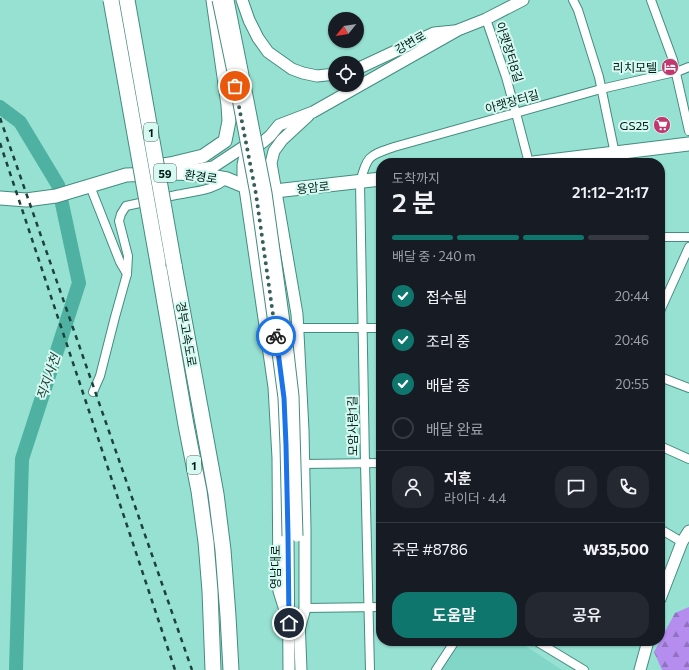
<!DOCTYPE html>
<html lang="ko">
<meta charset="utf-8">
<style>
:root{--surface:#171b24;--page:#242831;--text:#f1f3f6;--muted:#9ea1a6;--line:#363941;--accent:#0f766e}
body{margin:0;font-family:Commissioner,"Noto Sans KR",sans-serif;background:var(--page);color:var(--text);height:100vh;display:flex;flex-direction:column;font-size:15px;white-space:nowrap}
*{box-sizing:border-box;margin:0}
p{font-size:13px;color:var(--muted)}
.icon{flex:none;width:22px;height:22px;fill:none;stroke:currentColor;stroke-width:2;stroke-linecap:round;stroke-linejoin:round}
.map{position:relative;flex:1;overflow:hidden}
.drawer{position:absolute;left:376px;top:158px;width:289px;height:488px;display:flex;flex-direction:column;background:var(--surface);border-radius:16px;box-shadow:0 1px 3px #0004}
.drawer>*{flex:none}
.needle{width:26px;rotate:240deg}
.fabs{position:absolute;left:328px;top:12px;display:grid;gap:8px}
.fabs a{display:grid;place-items:center;width:36px;height:36px;border-radius:50%;background:var(--surface);box-shadow:0 1px 3px #0004;font-size:20px}
.pin{position:absolute;display:grid;place-items:center;width:34px;height:34px;color:#fff;margin:-17px;border:2px solid #fff;border-radius:50%;box-shadow:0 1px 4px #0007}
.courier{position:absolute;display:grid;place-items:center;width:40px;height:40px;margin:-20px;border:3px solid #1a73e8;border-radius:50%;background:#fff;color:#222;box-shadow:0 1px 5px #0007}
.headline em{font-style:normal;font-weight:600}
.headline div{display:flex;flex-direction:column-reverse}
.headline{display:flex;align-items:center;justify-content:space-between;height:68px;padding:0 16px}
h1{font-size:26px;font-weight:600;line-height:30px}
.bar{display:grid;grid-template-columns:repeat(4,1fr);gap:6px 4px;align-content:center;height:48px;padding:0 16px}
.bar i{height:5px;border-radius:3px;background:var(--line)}
.bar .active{background:var(--accent)}
.bar p{grid-column:span 4}
.line{display:flex;align-items:center;gap:10px;padding:0 16px;border-top:1px solid var(--line)}
.line div{flex:1}
.round{display:grid;place-items:center;flex:none;width:42px;height:42px;border-radius:16px;background:var(--page)}
ol{padding:0 16px;list-style:none}
li{display:flex;align-items:center;gap:12px;height:44px}
li p{margin-inline-start:auto}
li .icon{padding:4px;border-radius:50%;background:var(--accent);color:#fff;stroke-width:4}
li:last-child{color:var(--muted)}
li i{width:22px;height:22px;border:2px solid var(--line);border-radius:50%}
.button{display:flex;gap:8px;margin-top:auto;padding:8px 16px}
.button a{flex:1;height:46px;border-radius:16px;background:var(--accent);color:#fff;font-size:16px;font-weight:600;line-height:46px;text-align:center}
.button a+a{background:var(--page);color:var(--text)}
.map>svg:first-child{display:block}
.built{fill:#81d6c7}
.forest{fill:url(#forest-firs)}
.lines{fill:none;stroke-linecap:round;stroke-linejoin:round}
.river{stroke:#4eb1a1;stroke-width:14}
.street-casing{stroke:#438c7f;stroke-width:10}
.secondary-casing{stroke:#438c7f;stroke-width:13}
.primary-casing{stroke:#438c7f;stroke-width:15}
.highway-casing{stroke:#438c7f;stroke-width:17}
.street{stroke:#fff;stroke-width:8}
.secondary{stroke:#fff;stroke-width:11}
.primary{stroke:#fff;stroke-width:13}
.highway{stroke:#fff;stroke-width:15}
.rail{stroke:#1d423b;stroke-width:2.5;stroke-dasharray:5 5;stroke-linecap:butt}
.secondary-bridge-casing{stroke:#438c7f;stroke-width:13;stroke-linecap:butt}
.highway-bridge-casing{stroke:#438c7f;stroke-width:17;stroke-linecap:butt}
.secondary-bridge{stroke:#fff;stroke-width:11}
.highway-bridge{stroke:#fff;stroke-width:15}
.done{stroke:#356159;stroke-width:4;stroke-dasharray:0 7.2}
.route{stroke:#1a73e8;stroke-width:5}
.labels{text-anchor:middle;dominant-baseline:central;stroke-width:4;stroke-linejoin:round;paint-order:stroke}
.shield{fill:#d6f9f2;stroke:#405e59;stroke-width:1}
.shield-label{font-size:11px;font-weight:bold;fill:#001c17}
.street-label{font-size:12px;fill:#001c17;stroke:#d6f9f2}
.poi-label{font-size:12px;fill:#001c17;stroke:#d6f9f2;text-anchor:end}
.water-label{font-size:13px;font-style:italic;fill:#21403b;stroke:#d6f9f2}
</style>
<div class="map">
<svg width="689" height="670" viewBox="0 0 689 670">
<defs>
<pattern id="forest-firs" width="22" height="20" patternUnits="userSpaceOnUse"><rect width="22" height="20" fill="#b58def"/><path d="M5 1l3.5 6h-7zM16 11l3.5 6h-7z" fill="#9172c1"/></pattern>
</defs>
<rect width="100%" height="100%" fill="#97e1d3"/>
<polygon class="built" points="460,641 518,641 562,670 441,670"/>
<polygon class="forest" points="689,607 689,670 662,670 654,652 675,613"/>
<g class="lines">
<polyline class="river" points="0,107 20,122 58,185 79,283 22,459 16,670"/>
<defs>
<g id="street">
<polyline points="573,0 578,10 599,77 615,154"/>
<polyline points="651,0 673,60 689,131"/>
<polyline points="486,19 506,77 516,113 529,163"/>
<polyline points="90,186 120,262 127,274"/>
<path d="M160,199C167,197 175,195 182,194C200,190 211,191 227,179"/>
<polyline points="660,237 689,237"/>
<polyline points="660,311 689,247"/>
<polyline points="298,328 381,328"/>
<polyline points="660,377 689,388"/>
<polyline points="93,392 100,376 115,317 127,274 128,256 119,221 121,214 126,206 149,201"/>
<polyline points="660,446 689,459"/>
<polyline points="303,464 381,463"/>
<polyline points="660,529 682,542"/>
<polyline points="305,608 381,607"/>
<polyline points="536,641 584,670"/>
<path d="M370,670L365,463L360,182C368,155 368,156 394,147L601,89L679,71L689,67"/>
<polyline points="436,670 455,641"/>
</g>
<g id="secondary">
<polyline points="242,0 249,20 258,38 268,52 292,69 303,73 317,76 335,74"/>
<polyline points="357,69 434,33 454,31"/>
<polyline points="188,171 213,167 251,142"/>
<polyline points="288,536 289,670"/>
<polyline points="660,599 682,542 689,531"/>
<polyline points="299,619 301,670"/>
<polyline points="289,623 279,591 278,458 274,387 243,175 243,165 245,155 263,142 270,136 279,125 313,112 458,30 486,19 523,0"/>
<polyline points="300,626 305,608 305,529 303,430 297,314 271,163 274,151 282,140 308,116"/>
<polyline points="640,670 648,641"/>
</g>
<g id="primary">
<polyline points="533,163 689,144"/>
<polyline points="155,166 170,164 203,156 225,141 229,121 228,105 213,0"/>
<polyline points="0,198 26,200 56,196 126,175 180,173 216,177 227,179 244,186 275,191 381,179"/>
</g>
<g id="highway">
<polyline points="158,263 186,425 199,491 206,542 210,591 213,670"/>
<polyline points="174,265 216,494 223,550 228,616 231,670"/>
</g>
</defs>
<use href="#street" class="street-casing"/>
<use href="#secondary" class="secondary-casing"/>
<use href="#primary" class="primary-casing"/>
<use href="#highway" class="highway-casing"/>
<use href="#street" class="street"/>
<use href="#secondary" class="secondary"/>
<use href="#primary" class="primary"/>
<use href="#highway" class="highway"/>
<g class="rail">
<polyline points="0,118 192,670"/>
<polyline points="0,143 175,670"/>
</g>
<defs>
<g id="secondary-bridge">
<polyline points="218,0 233,72 256,194 277,345 284,398 286,445 288,536"/>
<polyline points="228,0 242,70 266,193 287,344 293,396 297,536"/>
</g>
<g id="highway-bridge">
<polyline points="111,0 158,263"/>
<polyline points="127,0 174,265"/>
</g>
</defs>
<use href="#secondary-bridge" class="secondary-bridge-casing"/>
<use href="#highway-bridge" class="highway-bridge-casing"/>
<use href="#secondary-bridge" class="secondary-bridge"/>
<use href="#highway-bridge" class="highway-bridge"/>
</g>
<g class="lines">
<polyline class="done" points="235,86 256,194 276,336"/>
<polyline class="route" points="276,336 284,398 286,445 288,536 289,623"/>
</g>
<defs>
<symbol id="hotel-disc" viewBox="-11 -11 22 22"><circle r="9.5" fill="#c2376d" stroke="#d6f9f2"/><path d="M-6-4.5h1.5V1H6V5H4.5V3h-9V5H-6ZM-4 0a1.8 1.8 0 1 1 3.6 0ZM.5 0V-2.5h3Q6-2.5 6 0Z" fill="#fff"/></symbol>
<symbol id="supermarket-disc" viewBox="-11 -11 22 22"><circle r="9.5" fill="#c2376d" stroke="#d6f9f2"/><path d="M-6-5.5h2.5l.6 2H6L4.5 2H-2.5L-4.4-4H-6ZM-1.5 3.2a1.3 1.3 0 1 0 .1 0ZM3 3.2a1.3 1.3 0 1 0 .1 0Z" fill="#fff"/></symbol>
</defs>
<g fill-rule="evenodd">
<use href="#hotel-disc" x="660" y="57" width="20" height="20"/>
<use href="#supermarket-disc" x="652" y="115" width="20" height="20"/>
</g>
<g class="labels">
<g class="shield">
<rect x="144" y="123" width="14" height="18" rx="3"/>
<rect x="154" y="164" width="22" height="18" rx="3"/>
<rect x="187" y="456" width="14" height="18" rx="3"/>
</g>
<g class="shield-label">
<text x="151" y="132">1</text>
<text x="165" y="173">59</text>
<text x="194" y="465">1</text>
</g>
<g class="street-label">
<text transform="translate(410 42) rotate(-29)">강변로</text>
<text transform="translate(510 52) rotate(72)">아랫장터8길</text>
<text transform="translate(512 101) rotate(-16)">아랫장터길</text>
<text transform="translate(201 176) rotate(8)">환경로</text>
<text transform="translate(313 187) rotate(-6)">용암로</text>
<text transform="translate(187 334) rotate(80)">경부고속도로</text>
<text transform="translate(352 426) rotate(-91)">모암사랑1길</text>
<text transform="translate(275 567) rotate(-90)">영남대로</text>
</g>
<g class="poi-label">
<text x="657" y="67">리치모텔</text>
<text x="649" y="125">GS25</text>
</g>
<g class="water-label">
<text transform="translate(48 377) rotate(-72)">직지사천</text>
</g>
</g>
</svg>
<div class="fabs">
<a><svg class="needle" viewBox="-14 -14 28 28"><path d="M0-13l5 13h-10z" fill="#e53935"/><path d="M0 13l5-13h-10z" fill="#9ea1a6"/></svg></a>
<a><svg class="icon" aria-label="locate" viewBox="0 0 24 24"><circle cx="12" cy="12" r="6"/><path d="M12 2v4M12 18v4M2 12h4M18 12h4"/></svg></a>
</div>
<div class="pin" style="left:235px;top:86px;background:#ea580c"><svg class="icon" aria-label="bag" viewBox="0 0 24 24"><path d="M5 8h14l-1 12H6zM9 8a3 3 0 0 1 6 0"/></svg></div>
<div class="pin" style="left:289px;top:623px;background:#1f2937"><svg class="icon" aria-label="home" viewBox="0 0 24 24"><path d="M3 11l9-7 9 7M6 9v11h12V9"/></svg></div>
<div class="courier" style="left:276px;top:336px"><svg class="icon" aria-label="bike" viewBox="0 0 24 24"><circle cx="6" cy="16" r="4"/><circle cx="18" cy="16" r="4"/><path d="M6 16l4-8h5l3 8M10 8l3 8H6M13 5h3"/></svg></div>
<section class="drawer">
<div class="headline"><div><h1>2 분</h1><p>도착까지</p></div><em>21:12–21:17</em></div>
<div class="bar"><i class="active"></i><i class="active"></i><i class="active"></i><i></i><p>배달 중 · 240 m</p></div>
<ol>
<li><svg class="icon" aria-label="check" viewBox="0 0 24 24"><path d="M5 12l5 5 9-10"/></svg>접수됨<p>20:44</p></li>
<li><svg class="icon" aria-label="check" viewBox="0 0 24 24"><path d="M5 12l5 5 9-10"/></svg>조리 중<p>20:46</p></li>
<li><svg class="icon" aria-label="check" viewBox="0 0 24 24"><path d="M5 12l5 5 9-10"/></svg>배달 중<p>20:55</p></li>
<li><i></i>배달 완료</li>
</ol>
<div class="line" style="height:72px"><a class="round"><svg class="icon" aria-label="person" viewBox="0 0 24 24"><circle cx="12" cy="8" r="4"/><path d="M4 21q1-7 8-7t8 7"/></svg></a><div><b>지훈</b><p>라이더 · 4.4</p></div><a class="round"><svg class="icon" aria-label="chat" viewBox="0 0 24 24"><path d="M4 5h16v11H9l-5 4z"/></svg></a><a class="round"><svg class="icon" aria-label="phone" viewBox="0 0 24 24"><path d="M5 4h4l2 5-3 2q2 4 5 5l2-3 5 2v4C11 20 4 13 5 4z"/></svg></a></div>
<div class="line" style="height:52px"><div>주문 #8786</div><b>₩35,500</b></div>
<div class="button"><a>도움말</a><a>공유</a></div>
</section>
</div>
